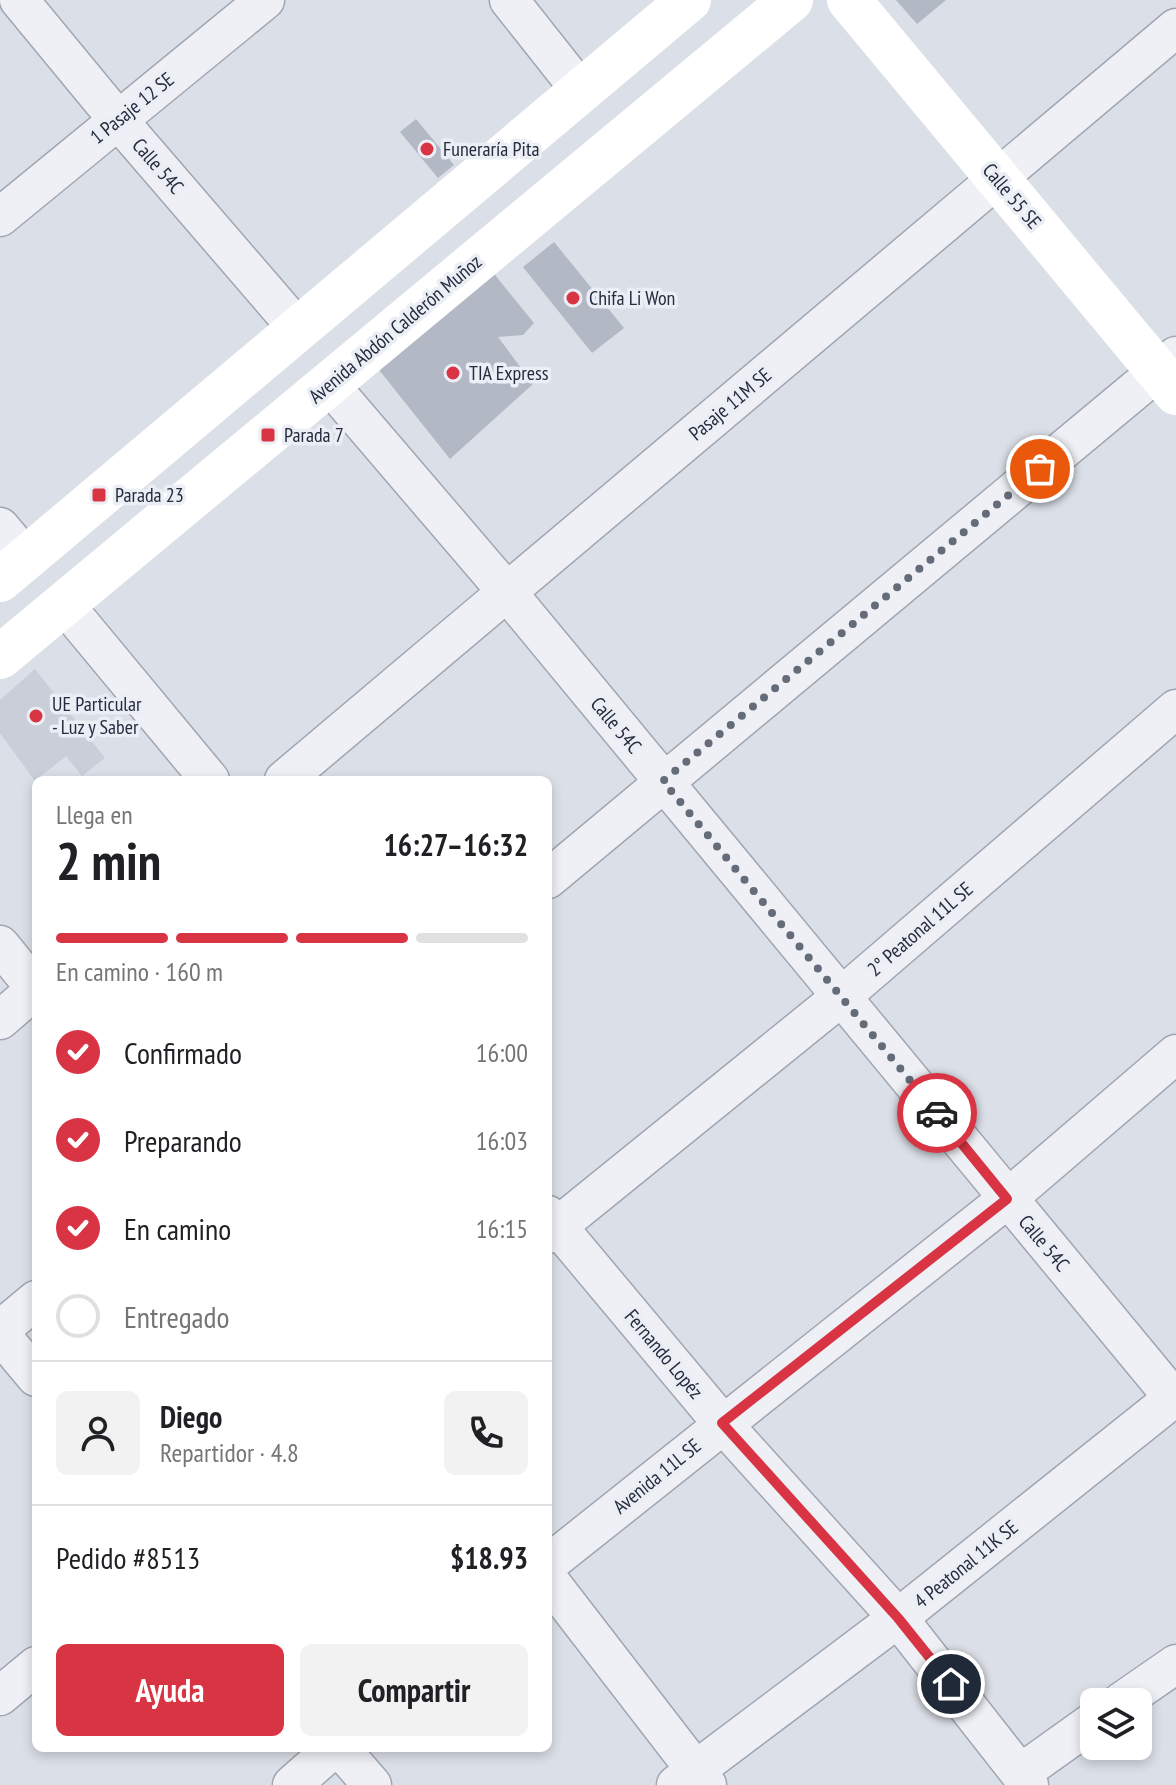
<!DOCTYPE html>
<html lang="es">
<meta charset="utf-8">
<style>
:root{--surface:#fff;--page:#f2f2f2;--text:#202124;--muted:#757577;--line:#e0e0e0;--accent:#d83443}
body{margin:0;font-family:"PT Sans Narrow",sans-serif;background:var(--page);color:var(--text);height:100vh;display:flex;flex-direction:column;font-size:30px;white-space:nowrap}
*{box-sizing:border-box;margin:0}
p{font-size:26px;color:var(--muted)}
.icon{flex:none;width:44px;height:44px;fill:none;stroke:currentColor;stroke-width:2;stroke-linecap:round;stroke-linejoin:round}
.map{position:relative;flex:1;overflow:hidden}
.details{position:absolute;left:32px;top:776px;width:520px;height:976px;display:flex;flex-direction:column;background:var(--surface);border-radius:12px;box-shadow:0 4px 12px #0003}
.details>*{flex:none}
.fabs{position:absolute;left:1080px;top:1688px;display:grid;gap:16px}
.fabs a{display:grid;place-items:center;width:72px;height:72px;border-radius:12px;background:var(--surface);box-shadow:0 4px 12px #0003;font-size:40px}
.pin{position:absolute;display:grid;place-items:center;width:68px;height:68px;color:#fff;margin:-34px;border:4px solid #fff;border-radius:50%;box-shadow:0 2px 8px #0007}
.courier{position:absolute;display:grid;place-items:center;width:80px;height:80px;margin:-40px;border:6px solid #d83443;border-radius:50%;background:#fff;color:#222;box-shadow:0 2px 10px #0007}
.headline em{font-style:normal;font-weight:700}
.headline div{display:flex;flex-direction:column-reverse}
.headline{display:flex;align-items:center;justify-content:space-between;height:136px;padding:0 24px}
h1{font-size:52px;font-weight:700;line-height:60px}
.bar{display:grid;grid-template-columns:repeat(4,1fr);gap:12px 8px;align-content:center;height:96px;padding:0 24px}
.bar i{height:10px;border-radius:6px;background:var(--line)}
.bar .current{background:var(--accent)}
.bar p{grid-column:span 4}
.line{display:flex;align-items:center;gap:20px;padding:0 24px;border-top:2px solid var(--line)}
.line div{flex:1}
.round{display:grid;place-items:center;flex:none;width:84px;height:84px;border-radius:12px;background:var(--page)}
ol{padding:0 24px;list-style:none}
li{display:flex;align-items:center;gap:24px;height:88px}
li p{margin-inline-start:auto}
li .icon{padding:8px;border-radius:50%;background:var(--accent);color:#fff;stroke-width:4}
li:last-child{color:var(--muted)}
li i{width:44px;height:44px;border:4px solid var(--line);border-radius:50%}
.cta{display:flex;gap:16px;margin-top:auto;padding:16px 24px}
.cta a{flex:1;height:92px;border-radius:12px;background:var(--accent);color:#fff;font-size:32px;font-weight:700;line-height:92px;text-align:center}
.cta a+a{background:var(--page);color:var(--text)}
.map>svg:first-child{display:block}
.built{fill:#c9ced9}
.building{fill:#b2b8c4}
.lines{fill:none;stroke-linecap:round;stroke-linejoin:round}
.street-casing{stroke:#a0a6b1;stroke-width:41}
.street{stroke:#eef0f5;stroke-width:38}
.secondary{stroke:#fff;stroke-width:44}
.done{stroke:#646b79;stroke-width:8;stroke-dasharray:0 14.4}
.route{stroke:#d83443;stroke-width:10}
.poi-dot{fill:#d83443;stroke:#ebeef5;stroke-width:3}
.labels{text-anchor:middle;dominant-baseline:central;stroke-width:7;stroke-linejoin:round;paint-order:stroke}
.street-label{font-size:20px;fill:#242c3e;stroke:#ebeef5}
.poi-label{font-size:20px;fill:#242c3e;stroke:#ebeef5;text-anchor:start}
</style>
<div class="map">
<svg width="1176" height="1785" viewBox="0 0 1176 1785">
<rect width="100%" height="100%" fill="#dbdfe7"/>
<polygon class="built" points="35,669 105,758 82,776 66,756 35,781 0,733 0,700"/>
<g class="building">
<polygon points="896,0 946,0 917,24"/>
<polygon points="416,119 454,165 438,178 400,132"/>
<polygon points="554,242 624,328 592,353 523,267"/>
<polygon points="491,270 534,323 523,335 498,337 533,384 450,459 372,361"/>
</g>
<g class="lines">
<defs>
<g id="street">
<polyline points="19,0 118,120 299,330"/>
<polyline points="509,0 581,91"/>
<polyline points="0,217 265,0"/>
<polyline points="329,384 507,592 1176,1401"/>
<polyline points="0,527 26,558"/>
<polyline points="64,604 210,780"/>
<polyline points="284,780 1176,28"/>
<polyline points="548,879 1176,356"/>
<polyline points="0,945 36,989"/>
<polyline points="0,1020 36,989"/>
<polyline points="548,1215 722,1423 898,1618 1029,1785"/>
<polyline points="548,1234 842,996 1176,709"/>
<polyline points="0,1330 36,1300"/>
<polyline points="0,1334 36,1377"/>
<polyline points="548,1564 1007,1199 1176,1054"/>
<polyline points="548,1579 707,1785"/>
<polyline points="0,1696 36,1666"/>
<polyline points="1121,1702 1176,1664"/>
<polyline points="340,1748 372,1785"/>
<polyline points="1021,1773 1094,1721"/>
<polyline points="292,1785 334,1748"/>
<polyline points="676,1785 898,1618 1176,1396"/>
</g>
</defs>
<use href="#street" class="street-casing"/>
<use href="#street" class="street"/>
<g class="secondary">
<polyline points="849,0 1176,393"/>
<polyline points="0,580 689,0"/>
<polyline points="0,657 791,0"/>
</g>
</g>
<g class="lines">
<polyline class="done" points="937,1113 663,781 1040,469"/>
<polyline class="route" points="937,1113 1007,1199 722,1423 898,1618 951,1684"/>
</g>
<g class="poi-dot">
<circle cx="427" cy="149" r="8"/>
<circle cx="573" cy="298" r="8"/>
<circle cx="453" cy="373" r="8"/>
<rect x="260" y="427" width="16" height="16" rx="4"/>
<rect x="91" y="487" width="16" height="16" rx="4"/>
<circle cx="36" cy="716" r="8"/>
</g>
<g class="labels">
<g class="street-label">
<text transform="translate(132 108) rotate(-39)">1 Pasaje 12 SE</text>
<text transform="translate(158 166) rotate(49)">Calle 54C</text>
<text transform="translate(1012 196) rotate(50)">Calle 55 SE</text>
<text transform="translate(395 329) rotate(-40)">Avenida Abdón Calderón Muñoz</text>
<text transform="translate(730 404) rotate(-40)">Pasaje 11M SE</text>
<text transform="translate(616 725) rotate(50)">Calle 54C</text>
<text transform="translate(920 929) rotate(-41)">2° Peatonal 11L SE</text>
<text transform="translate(1044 1243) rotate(50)">Calle 54C</text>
<text transform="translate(664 1354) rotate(50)">Fernando Lopéz</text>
<text transform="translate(657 1476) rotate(-39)">Avenida 11L SE</text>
<text transform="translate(966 1564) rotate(-39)">4 Peatonal 11K SE</text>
</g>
<g class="poi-label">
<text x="443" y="149">Funeraría Pita</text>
<text x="589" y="298">Chifa Li Won</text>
<text x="469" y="373">TIA Express</text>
<text x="284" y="435">Parada 7</text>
<text x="115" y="495">Parada 23</text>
<text x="52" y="704">UE Particular<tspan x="52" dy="23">- Luz y Saber</tspan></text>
</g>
</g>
</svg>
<div class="fabs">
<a><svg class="icon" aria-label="layers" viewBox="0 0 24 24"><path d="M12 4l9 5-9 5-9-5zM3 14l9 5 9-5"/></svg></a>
</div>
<div class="pin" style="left:1040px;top:469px;background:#ea580c"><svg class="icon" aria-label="bag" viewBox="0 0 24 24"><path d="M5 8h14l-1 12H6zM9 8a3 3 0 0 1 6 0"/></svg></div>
<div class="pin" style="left:951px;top:1684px;background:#1f2937"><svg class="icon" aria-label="home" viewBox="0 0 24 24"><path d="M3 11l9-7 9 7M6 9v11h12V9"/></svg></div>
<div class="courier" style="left:937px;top:1113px"><svg class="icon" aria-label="car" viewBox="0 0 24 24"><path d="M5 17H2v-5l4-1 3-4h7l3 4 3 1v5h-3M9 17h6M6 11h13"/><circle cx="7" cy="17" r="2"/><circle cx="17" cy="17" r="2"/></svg></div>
<section class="details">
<div class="headline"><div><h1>2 min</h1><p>Llega en</p></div><em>16:27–16:32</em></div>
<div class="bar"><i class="current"></i><i class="current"></i><i class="current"></i><i></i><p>En camino · 160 m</p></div>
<ol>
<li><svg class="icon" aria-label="check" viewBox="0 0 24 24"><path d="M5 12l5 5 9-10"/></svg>Confirmado<p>16:00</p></li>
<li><svg class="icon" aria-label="check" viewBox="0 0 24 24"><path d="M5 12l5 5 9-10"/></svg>Preparando<p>16:03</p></li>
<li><svg class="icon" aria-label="check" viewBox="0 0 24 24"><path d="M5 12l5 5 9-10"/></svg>En camino<p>16:15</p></li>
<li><i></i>Entregado</li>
</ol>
<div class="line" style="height:144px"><a class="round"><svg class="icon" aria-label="person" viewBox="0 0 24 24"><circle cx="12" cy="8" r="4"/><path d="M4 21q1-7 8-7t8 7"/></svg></a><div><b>Diego</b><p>Repartidor · 4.8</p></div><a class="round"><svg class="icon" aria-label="phone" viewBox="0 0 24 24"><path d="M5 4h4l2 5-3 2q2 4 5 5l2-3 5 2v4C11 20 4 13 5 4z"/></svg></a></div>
<div class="line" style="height:104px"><div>Pedido #8513</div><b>$18.93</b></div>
<div class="cta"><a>Ayuda</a><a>Compartir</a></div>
</section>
</div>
